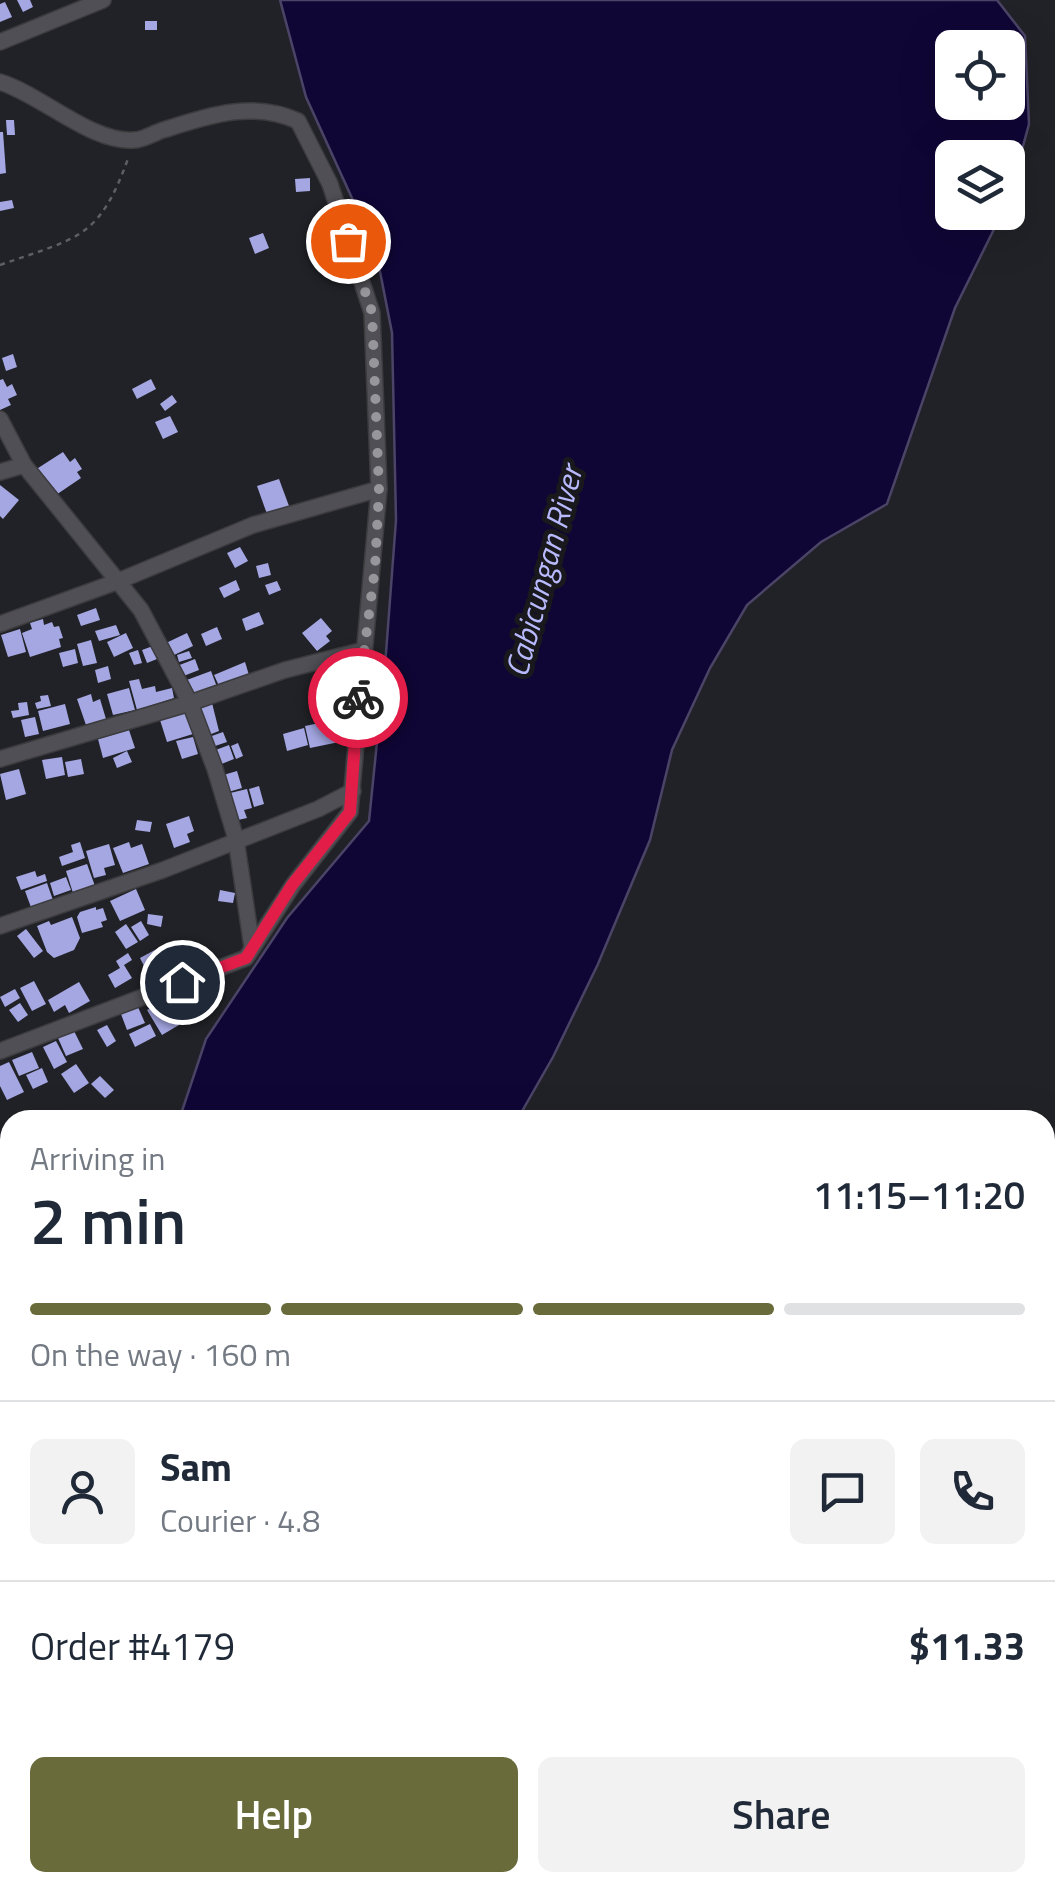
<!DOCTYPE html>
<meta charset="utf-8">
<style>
:root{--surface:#fff;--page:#f2f2f3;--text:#1f2937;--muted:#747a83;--line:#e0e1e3;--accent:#696b3a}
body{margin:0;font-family:"Titillium Web",sans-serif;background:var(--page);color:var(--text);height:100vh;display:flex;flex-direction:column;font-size:38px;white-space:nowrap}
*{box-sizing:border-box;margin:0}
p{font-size:32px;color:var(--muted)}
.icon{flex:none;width:55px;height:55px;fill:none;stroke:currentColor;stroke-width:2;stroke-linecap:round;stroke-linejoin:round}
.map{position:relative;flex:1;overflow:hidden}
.side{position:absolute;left:0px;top:1110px;width:1055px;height:782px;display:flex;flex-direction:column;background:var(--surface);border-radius:30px 30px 0 0;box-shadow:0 10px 40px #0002}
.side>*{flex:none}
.tools{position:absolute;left:935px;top:30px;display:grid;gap:20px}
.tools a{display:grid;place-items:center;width:90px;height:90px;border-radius:15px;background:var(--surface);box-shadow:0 10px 40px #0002;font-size:50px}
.pin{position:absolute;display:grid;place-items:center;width:85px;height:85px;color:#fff;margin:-42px;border:5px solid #fff;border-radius:50%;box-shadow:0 2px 10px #0007}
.courier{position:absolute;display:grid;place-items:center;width:100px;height:100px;margin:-50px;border:8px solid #e11d48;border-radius:50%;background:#fff;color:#222;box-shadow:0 2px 12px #0007}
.head em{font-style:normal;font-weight:600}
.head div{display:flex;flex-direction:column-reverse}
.head{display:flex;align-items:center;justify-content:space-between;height:170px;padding:0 30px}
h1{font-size:65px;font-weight:600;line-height:75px}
.bar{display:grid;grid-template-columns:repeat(4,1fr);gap:15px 10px;align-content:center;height:120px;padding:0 30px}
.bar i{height:12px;border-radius:8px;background:var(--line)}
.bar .on{background:var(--accent)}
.bar p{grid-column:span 4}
.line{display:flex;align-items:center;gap:25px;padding:0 30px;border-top:2px solid var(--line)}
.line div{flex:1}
.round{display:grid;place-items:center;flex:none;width:105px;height:105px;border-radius:15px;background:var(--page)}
.primary-button{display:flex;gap:20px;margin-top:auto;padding:20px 30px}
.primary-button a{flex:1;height:115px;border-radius:15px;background:var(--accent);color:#fff;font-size:40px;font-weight:600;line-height:115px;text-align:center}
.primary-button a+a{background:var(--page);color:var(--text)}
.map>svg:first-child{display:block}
.water{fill:#100636;stroke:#4b4467;stroke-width:2.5;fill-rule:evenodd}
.building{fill:#a5a7e3}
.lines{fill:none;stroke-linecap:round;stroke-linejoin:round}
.minor-casing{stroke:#3c3c3f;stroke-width:18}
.path{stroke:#5e5e63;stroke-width:2.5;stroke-dasharray:5 5;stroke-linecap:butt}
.minor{stroke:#4f4f55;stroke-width:15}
.done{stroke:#97979b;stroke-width:10;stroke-dasharray:0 18}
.route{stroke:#e11d48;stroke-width:12}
.labels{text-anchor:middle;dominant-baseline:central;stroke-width:10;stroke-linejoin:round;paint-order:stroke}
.water-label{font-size:32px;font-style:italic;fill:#b9bafd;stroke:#18181d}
</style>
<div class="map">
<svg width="1055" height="1891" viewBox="0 0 1055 1891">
<rect width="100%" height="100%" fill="#212227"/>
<g class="water">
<path d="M280,0H997L1025,36L1029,124L1008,201V158H952V212L1002,213L955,308L887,504L821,542L747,605L710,668L672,750L650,840L598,964L553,1057L517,1120H179L206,1039L287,918L369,821L386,653L396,520L392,333L376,251L306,97ZM952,48H1008V102H952Z"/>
<polygon points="10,1394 10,1882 181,1883 179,1891 0,1891 0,1418"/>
</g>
<g class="building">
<polygon points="17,0 30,0 33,7 23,12"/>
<polygon points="5,2 12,17 0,22 0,4"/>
<rect x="145" y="21" width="12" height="9"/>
<polygon points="6,120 14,120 15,135 7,135"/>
<polygon points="0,132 3,132 6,173 0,174"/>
<polygon points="310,178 310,191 296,192 295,179"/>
<polygon points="12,200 14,208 0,211 0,202"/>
<polygon points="263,233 269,248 255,254 249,238"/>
<polygon points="13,354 17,367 6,371 2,358"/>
<polygon points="3,379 7,387 12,384 17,395 8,399 11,405 0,410 0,380"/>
<polygon points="151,379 156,389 137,399 132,389"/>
<polygon points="172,395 177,402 165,411 160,404"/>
<polygon points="170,416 178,432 163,439 155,422"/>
<polygon points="63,452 70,462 75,458 82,469 77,472 81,478 53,497 35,470"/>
<polygon points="279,479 289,506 267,514 257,486"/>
<polygon points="0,485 19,500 3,519 0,516"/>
<polygon points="240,547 248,561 235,568 227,553"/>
<polygon points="268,563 271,575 259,578 256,566"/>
<polygon points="236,580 240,590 224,598 219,588"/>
<polygon points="277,581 281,590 269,595 265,585"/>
<polygon points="96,608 100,620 81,626 77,615"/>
<polygon points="259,612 264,624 246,631 242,619"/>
<polygon points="321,618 332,631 326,636 330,641 317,651 302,633"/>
<polygon points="43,619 44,625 52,622 54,627 59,626 63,638 59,639 61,647 30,657 22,633 32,629 30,623"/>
<polygon points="116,625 120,635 99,641 95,631"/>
<polygon points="217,627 222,639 206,646 201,634"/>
<polygon points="20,629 26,652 8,657 1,635"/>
<polygon points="126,633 133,648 114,657 107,642"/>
<polygon points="187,633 193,646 172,656 166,643"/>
<polygon points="91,640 97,663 83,666 77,644"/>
<polygon points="153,646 157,659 147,663 142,650"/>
<polygon points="75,649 78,663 63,667 59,653"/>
<polygon points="138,650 142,663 134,665 129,653"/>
<polygon points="189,651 192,658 179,662 177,655"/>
<polygon points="195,659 199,670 181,677 177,666"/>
<polygon points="245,662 249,675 219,686 214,675"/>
<polygon points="108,666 111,679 98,683 95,670"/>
<polygon points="211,671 217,687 190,697 184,681"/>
<polygon points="139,679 142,689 155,686 156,692 172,688 174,698 137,710 129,681"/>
<polygon points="129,688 135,710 113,715 107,694"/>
<polygon points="91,694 93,702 100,699 106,719 86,725 77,699"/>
<polygon points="48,695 51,706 37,709 35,703 41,701 40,696"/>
<polygon points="27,702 29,715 13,718 11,711 19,710 18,703"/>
<polygon points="212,703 219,731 206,736 195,709"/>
<polygon points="65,704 70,724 43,731 38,711"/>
<polygon points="186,713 193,734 167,742 160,720"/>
<polygon points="35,717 39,734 25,737 21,720"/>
<polygon points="339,719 344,741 310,748 305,726"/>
<polygon points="304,728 308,745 287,751 283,734"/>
<polygon points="129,730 135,748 103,758 98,739"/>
<polygon points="223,732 227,742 212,747 209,737"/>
<polygon points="193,737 198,754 182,759 176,741"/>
<polygon points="238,743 243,756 236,759 231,746"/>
<polygon points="229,745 234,759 219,765 213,751"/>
<polygon points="127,751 132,762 117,768 113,758"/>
<polygon points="62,757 65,775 46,779 42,760"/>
<polygon points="81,759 84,774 68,777 65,762"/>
<polygon points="19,769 26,794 6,800 0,774"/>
<polygon points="237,771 242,788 225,793 220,776"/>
<polygon points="259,786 264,804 254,807 249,789"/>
<polygon points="247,789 252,808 244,810 247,818 238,820 236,812 230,814 226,794"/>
<polygon points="189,816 194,831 187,834 190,842 174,848 166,824"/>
<polygon points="137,820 152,822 150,832 135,830"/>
<polygon points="80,842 85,858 62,866 59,857 73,852 71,845"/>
<polygon points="129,842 131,848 142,844 149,864 123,873 113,848"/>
<polygon points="109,844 115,865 104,868 106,875 94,878 86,851"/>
<polygon points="87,864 95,886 73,893 66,871"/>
<polygon points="35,871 37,877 45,874 47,881 21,890 16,877"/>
<polygon points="66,877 71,890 54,896 50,883"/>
<polygon points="47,883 54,903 32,910 25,891"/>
<polygon points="136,889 145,910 120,921 110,901"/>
<polygon points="220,890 235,893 233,903 218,901"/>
<polygon points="96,907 96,910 103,908 107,920 101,922 103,927 82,933 77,917 80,912"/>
<polygon points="148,914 163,916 161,927 147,924"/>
<polygon points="72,917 80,938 74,950 54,958 47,952 37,926 49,921 51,925"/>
<polygon points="141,921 149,935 140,941 131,927"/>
<polygon points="126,924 138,942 126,949 115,932"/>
<polygon points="26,929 43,951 34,958 17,936"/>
<polygon points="164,945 176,968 151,980 140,958"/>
<polygon points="128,953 132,960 124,965 132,978 115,988 108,975 120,968 116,961"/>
<polygon points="202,976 215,993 190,1011 178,994"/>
<polygon points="34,981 46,1004 32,1011 20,988"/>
<polygon points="79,982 90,1001 69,1013 65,1005 54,1012 48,1000"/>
<polygon points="15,989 20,998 5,1007 0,997"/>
<polygon points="165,1000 179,1025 162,1035 147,1010"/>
<polygon points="20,1003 28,1015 18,1022 9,1010"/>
<polygon points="138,1007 145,1023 127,1030 121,1014"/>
<polygon points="150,1024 156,1036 135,1047 129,1034"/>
<polygon points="107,1025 116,1041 107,1047 97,1030"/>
<polygon points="74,1031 83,1049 66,1056 58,1038"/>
<polygon points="56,1041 67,1062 54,1069 43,1047"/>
<polygon points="32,1052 39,1068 19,1076 12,1060"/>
<polygon points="9,1062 24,1092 7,1100 0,1086 0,1066"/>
<polygon points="76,1064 89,1083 74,1093 61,1074"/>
<polygon points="42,1068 48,1082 33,1089 26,1075"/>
<polygon points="100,1076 114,1090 105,1098 91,1084"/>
</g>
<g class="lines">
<defs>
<g id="minor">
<polyline points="0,42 103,0"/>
<path d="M0,82C42,95 91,143 134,140C143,140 154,133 163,130C208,116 252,100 298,121L330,184L372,313L379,489L350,812L293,885L246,958L0,1051"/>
<polyline points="0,419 24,465 141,610 190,703 215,769 236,839 252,947"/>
<polyline points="0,472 24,465"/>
<polyline points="0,624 116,582 253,525 379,489"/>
<polyline points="0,759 190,703 285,670 364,650"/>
<polyline points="0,926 163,870 318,809 353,791"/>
<polyline points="0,1361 10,1362"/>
<polyline points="0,1431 10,1405"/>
</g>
</defs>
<use href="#minor" class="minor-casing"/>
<path class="path" d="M0,265C79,237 99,240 129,156"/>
<use href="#minor" class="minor"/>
</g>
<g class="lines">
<polyline class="done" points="348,241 372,312 379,490 375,568 358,698"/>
<polyline class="route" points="182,982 246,958 292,885 350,812 358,698"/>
</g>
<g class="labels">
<g class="water-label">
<text transform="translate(543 571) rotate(-75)">Cabicungan River</text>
</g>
</g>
</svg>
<div class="tools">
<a><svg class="icon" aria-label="locate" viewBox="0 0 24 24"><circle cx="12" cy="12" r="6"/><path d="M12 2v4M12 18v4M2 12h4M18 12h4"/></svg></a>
<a><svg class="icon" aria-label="layers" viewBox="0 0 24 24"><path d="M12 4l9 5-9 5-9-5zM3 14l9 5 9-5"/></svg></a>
</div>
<div class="pin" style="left:348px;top:241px;background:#ea580c"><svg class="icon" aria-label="bag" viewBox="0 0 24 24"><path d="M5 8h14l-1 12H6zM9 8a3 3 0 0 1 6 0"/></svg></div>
<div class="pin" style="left:182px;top:982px;background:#1f2937"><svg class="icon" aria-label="home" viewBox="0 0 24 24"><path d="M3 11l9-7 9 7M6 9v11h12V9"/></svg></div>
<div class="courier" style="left:358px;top:698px"><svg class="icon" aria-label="bike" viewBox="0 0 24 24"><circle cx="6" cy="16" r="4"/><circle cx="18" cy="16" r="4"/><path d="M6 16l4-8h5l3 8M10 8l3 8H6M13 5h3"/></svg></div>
<section class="side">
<div class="head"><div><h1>2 min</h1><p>Arriving in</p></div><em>11:15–11:20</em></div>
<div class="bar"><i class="on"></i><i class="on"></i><i class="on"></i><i></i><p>On the way · 160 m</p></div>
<div class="line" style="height:180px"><a class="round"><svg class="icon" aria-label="person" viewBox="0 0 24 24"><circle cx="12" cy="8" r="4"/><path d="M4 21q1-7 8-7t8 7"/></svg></a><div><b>Sam</b><p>Courier · 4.8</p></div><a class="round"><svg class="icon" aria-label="chat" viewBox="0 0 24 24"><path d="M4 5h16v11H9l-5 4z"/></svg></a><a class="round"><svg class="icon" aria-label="phone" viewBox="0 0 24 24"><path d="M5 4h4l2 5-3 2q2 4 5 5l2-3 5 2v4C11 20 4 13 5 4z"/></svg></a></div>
<div class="line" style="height:130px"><div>Order #4179</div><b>$11.33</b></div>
<div class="primary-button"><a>Help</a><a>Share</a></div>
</section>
</div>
